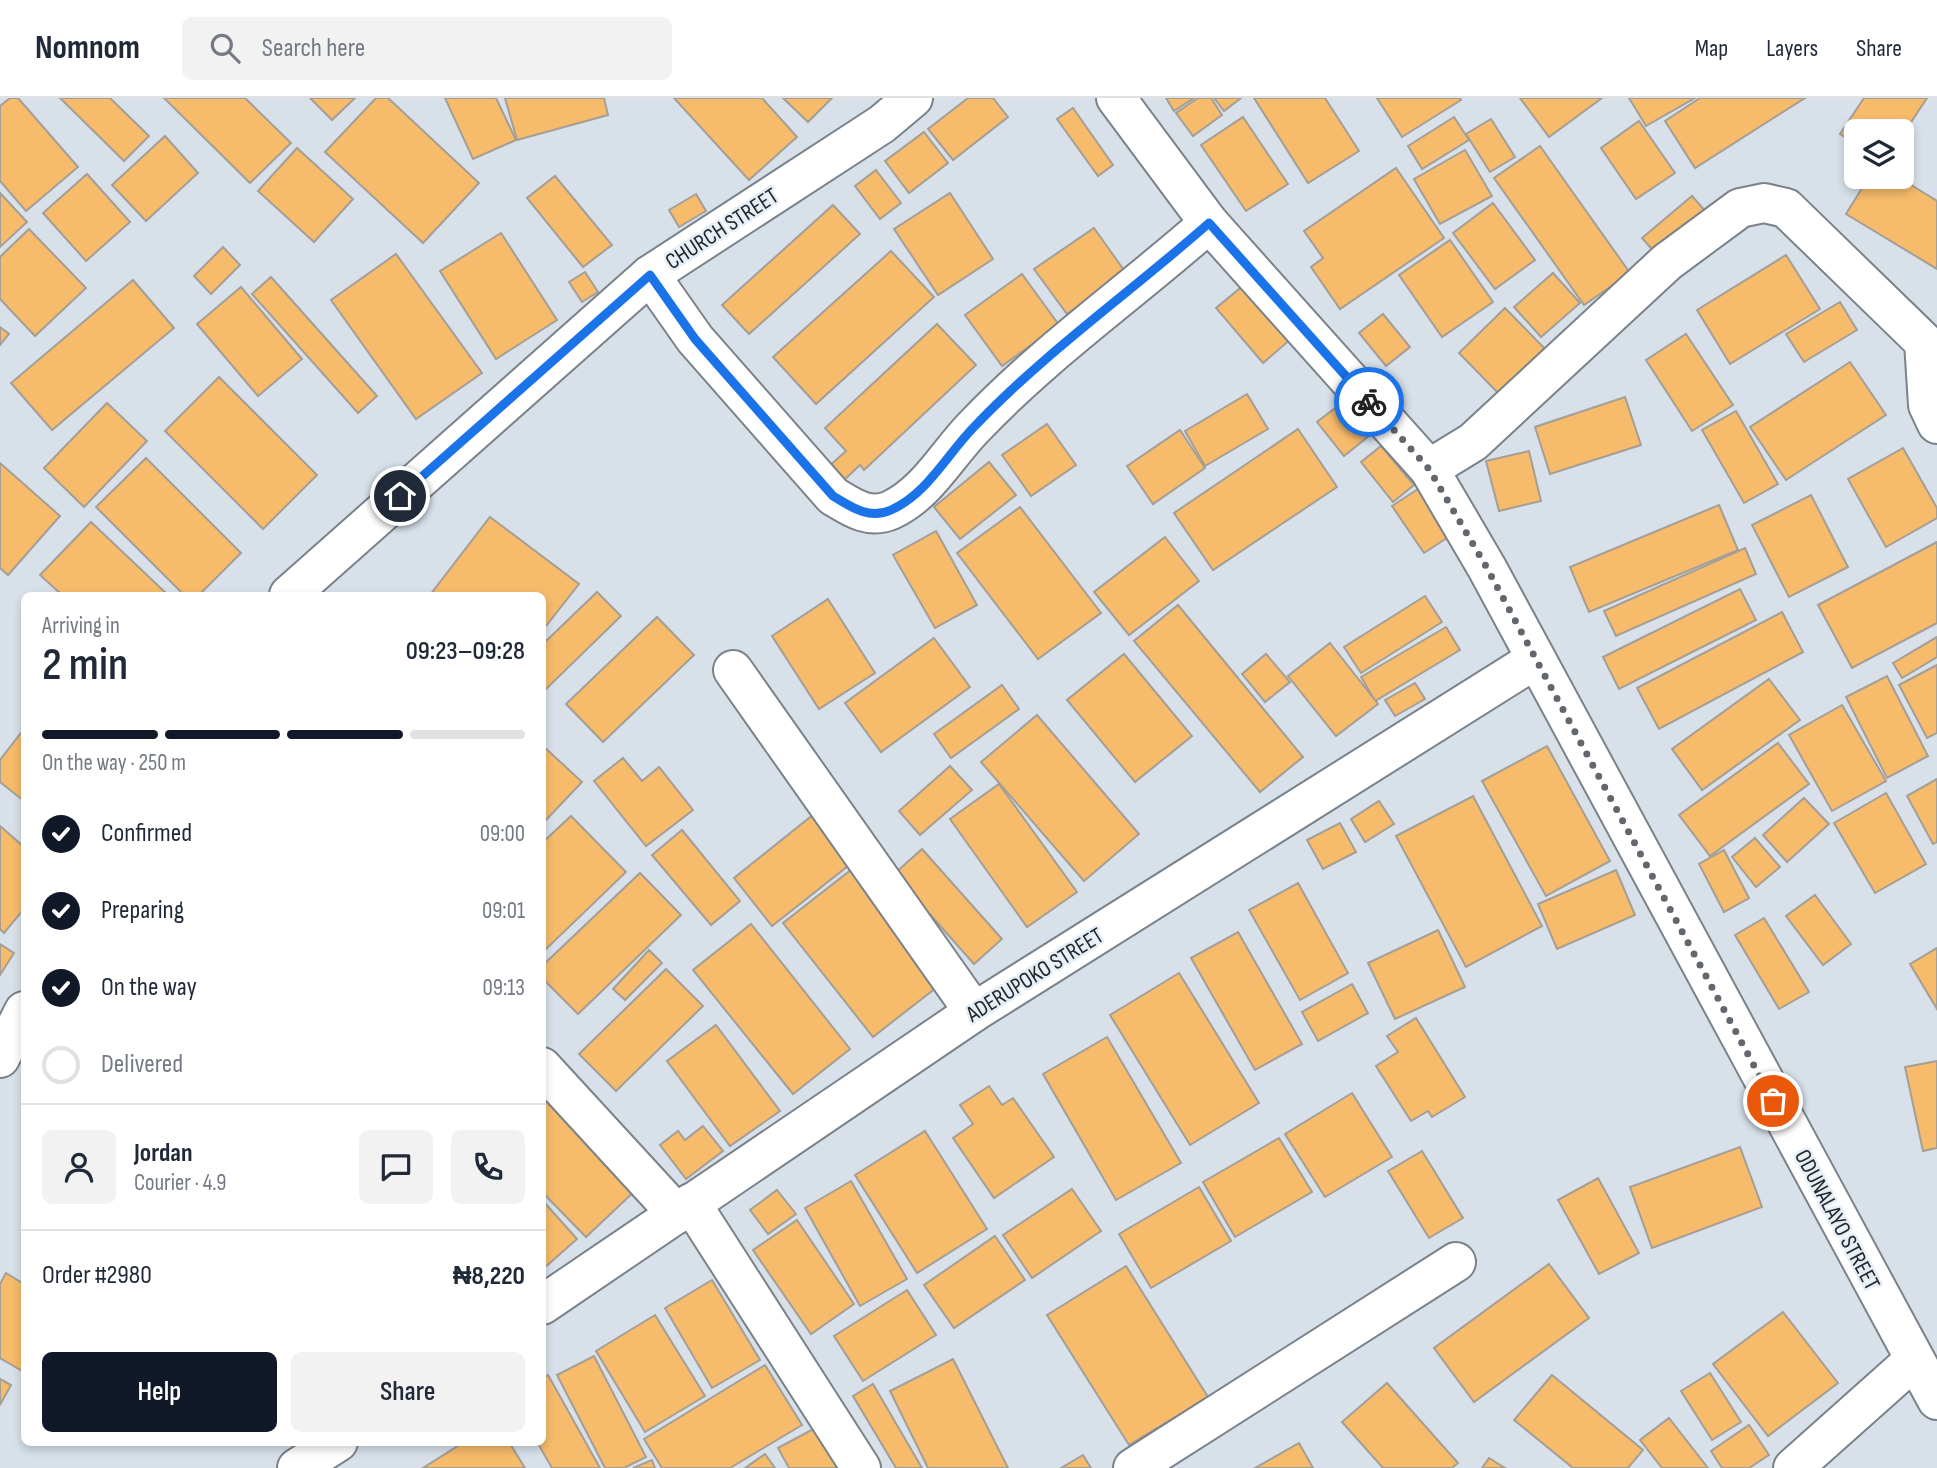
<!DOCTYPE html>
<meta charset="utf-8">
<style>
:root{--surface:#fff;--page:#f2f2f3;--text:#1f2937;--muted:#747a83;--line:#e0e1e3;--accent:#111827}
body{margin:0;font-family:"Sofia Sans Condensed",sans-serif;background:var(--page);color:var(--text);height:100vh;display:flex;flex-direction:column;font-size:26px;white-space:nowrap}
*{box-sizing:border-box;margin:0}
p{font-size:23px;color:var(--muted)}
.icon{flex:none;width:38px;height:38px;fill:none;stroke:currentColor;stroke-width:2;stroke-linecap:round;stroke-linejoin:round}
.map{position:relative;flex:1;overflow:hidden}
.details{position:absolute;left:21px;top:494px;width:525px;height:854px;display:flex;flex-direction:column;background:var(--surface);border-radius:10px;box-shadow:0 4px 10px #0003}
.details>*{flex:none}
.tools{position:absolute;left:1844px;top:21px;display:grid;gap:14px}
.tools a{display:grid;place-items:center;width:70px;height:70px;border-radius:10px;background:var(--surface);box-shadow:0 4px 10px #0003;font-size:35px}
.pin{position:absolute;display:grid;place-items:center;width:60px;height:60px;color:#fff;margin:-30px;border:4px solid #fff;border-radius:50%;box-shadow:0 2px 7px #0007}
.courier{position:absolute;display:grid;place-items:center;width:70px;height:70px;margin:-35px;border:5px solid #1a73e8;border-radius:50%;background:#fff;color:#222;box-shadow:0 2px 9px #0007}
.head em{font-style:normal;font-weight:600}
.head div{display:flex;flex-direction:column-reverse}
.head{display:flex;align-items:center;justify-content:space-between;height:119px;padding:0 21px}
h1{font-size:46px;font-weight:600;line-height:52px}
.bar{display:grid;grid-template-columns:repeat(4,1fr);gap:10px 7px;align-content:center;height:84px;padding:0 21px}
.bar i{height:9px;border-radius:5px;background:var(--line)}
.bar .on{background:var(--accent)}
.bar p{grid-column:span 4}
.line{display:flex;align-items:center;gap:18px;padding:0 21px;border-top:2px solid var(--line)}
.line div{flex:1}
.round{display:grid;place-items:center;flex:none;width:74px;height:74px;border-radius:10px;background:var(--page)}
ol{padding:0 21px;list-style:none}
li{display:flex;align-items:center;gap:21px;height:77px}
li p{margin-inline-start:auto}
li .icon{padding:7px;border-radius:50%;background:var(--accent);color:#fff;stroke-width:4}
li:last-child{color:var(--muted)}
li i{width:38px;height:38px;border:4px solid var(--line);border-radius:50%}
.primary-button{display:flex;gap:14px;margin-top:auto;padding:14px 21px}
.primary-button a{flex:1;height:80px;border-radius:10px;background:var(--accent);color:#fff;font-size:28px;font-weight:600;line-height:80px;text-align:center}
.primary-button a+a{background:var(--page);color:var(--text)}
header{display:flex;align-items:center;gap:42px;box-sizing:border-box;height:98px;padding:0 35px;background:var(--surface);border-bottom:2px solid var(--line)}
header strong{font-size:33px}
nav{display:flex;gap:38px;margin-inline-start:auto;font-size:24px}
.search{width:490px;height:63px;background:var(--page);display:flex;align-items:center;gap:18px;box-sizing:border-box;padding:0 24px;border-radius:10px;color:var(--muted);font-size:26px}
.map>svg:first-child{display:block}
.building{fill:#f6bb6b;stroke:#a59e95;stroke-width:2}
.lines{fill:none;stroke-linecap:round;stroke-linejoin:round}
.minor-casing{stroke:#7a828a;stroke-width:42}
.minor{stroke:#fff;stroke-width:38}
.done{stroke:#62676d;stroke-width:7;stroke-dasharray:0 12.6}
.route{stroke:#1a73e8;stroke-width:9}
.labels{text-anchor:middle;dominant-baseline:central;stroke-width:5;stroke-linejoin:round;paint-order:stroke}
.street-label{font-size:23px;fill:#222629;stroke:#e5eef7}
</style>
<header>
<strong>Nomnom</strong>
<div class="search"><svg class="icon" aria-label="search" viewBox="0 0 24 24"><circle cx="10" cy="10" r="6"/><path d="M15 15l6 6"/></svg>Search here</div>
<nav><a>Map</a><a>Layers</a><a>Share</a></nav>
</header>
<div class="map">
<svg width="1937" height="1370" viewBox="0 0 1937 1370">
<rect width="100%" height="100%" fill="#d8e1ea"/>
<g class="building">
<polygon points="10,0 18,0 78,69 26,113 0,83 0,8"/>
<polygon points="60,0 110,0 149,38 124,63"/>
<polygon points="164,0 245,0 291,45 250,85"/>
<polygon points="310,0 355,0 332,22"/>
<polygon points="376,0 388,0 479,85 423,145 325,54"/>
<polygon points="445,0 496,0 516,42 473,61"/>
<polygon points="505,0 604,0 608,17 517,42"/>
<polygon points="674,0 762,0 797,39 749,82"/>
<polygon points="783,0 832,0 808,24"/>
<polygon points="968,0 993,0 1008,19 953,62 928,31"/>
<polygon points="1166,0 1194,0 1174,13"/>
<polygon points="1198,0 1211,0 1222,17 1193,38 1176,15"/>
<polygon points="1214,0 1241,0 1224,13"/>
<polygon points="1254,0 1325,0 1359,53 1308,85"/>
<polygon points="1377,0 1460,0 1461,2 1402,39"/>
<polygon points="1520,0 1602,0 1549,39"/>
<polygon points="1629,0 1695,0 1646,28"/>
<polygon points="1700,0 1805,0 1695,70 1665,23"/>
<polygon points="1864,0 1927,0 1902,38 1902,33 1857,33 1857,47 1840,36"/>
<polygon points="1073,10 1113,67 1098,78 1057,21"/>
<polygon points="1243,19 1288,86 1246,113 1201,47"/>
<polygon points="1454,19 1469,42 1422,71 1408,48"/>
<polygon points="1491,21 1515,59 1490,74 1466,36"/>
<polygon points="1639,23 1675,75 1636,101 1601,50"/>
<polygon points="924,34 948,65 909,95 885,63"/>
<polygon points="165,38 198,75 146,123 112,87"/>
<polygon points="1540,48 1630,175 1584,207 1494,80"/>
<polygon points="297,50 353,101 314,144 258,93"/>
<polygon points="1465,52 1492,98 1440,126 1414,81"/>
<polygon points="1396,70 1444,140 1340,211 1311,169 1323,160 1304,133"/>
<polygon points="876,72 901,105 880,121 855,88"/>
<polygon points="87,76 130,124 86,163 43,115"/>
<polygon points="555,78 612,147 583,169 527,100"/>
<polygon points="1869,79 1898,79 1937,103 1937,171 1846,116"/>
<polygon points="0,95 27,124 0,149"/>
<polygon points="950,95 993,161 938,197 894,131"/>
<polygon points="696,96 706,113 679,129 669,112"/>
<polygon points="1692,98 1707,115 1658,158 1642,140"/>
<polygon points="1493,105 1535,162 1495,191 1453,135"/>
<polygon points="833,107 860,136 749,236 722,207"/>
<polygon points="1094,130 1126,175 1067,216 1034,171"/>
<polygon points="29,131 86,190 35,238 0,201 0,159"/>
<polygon points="501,135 557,222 496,261 440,173"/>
<polygon points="1450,142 1493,204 1442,239 1399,177"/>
<polygon points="223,149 240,167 211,196 194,178"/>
<polygon points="891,153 934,199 816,306 773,259"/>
<polygon points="396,156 482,275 416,321 331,202"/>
<polygon points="1786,157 1820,211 1730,266 1697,212"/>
<polygon points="585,174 598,194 582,204 569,184"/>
<polygon points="1553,175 1580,205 1541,239 1514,209"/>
<polygon points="1022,176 1059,227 1002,268 965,217"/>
<polygon points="271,179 377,298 358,315 252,196"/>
<polygon points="133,182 174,230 52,332 11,285"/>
<polygon points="1244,187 1291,241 1263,265 1216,210"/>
<polygon points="241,189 302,261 258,298 197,226"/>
<polygon points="1840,204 1857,232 1804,264 1786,236"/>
<polygon points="1505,210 1550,256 1504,301 1459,255"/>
<polygon points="1383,216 1410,249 1386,268 1359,235"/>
<polygon points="937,226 976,267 864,372 860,367 841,385 827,370 846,353 825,330"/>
<polygon points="0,229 9,236 0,247"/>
<polygon points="1686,236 1733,307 1692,333 1646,262"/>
<polygon points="1850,264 1886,317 1786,382 1750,329"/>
<polygon points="219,279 317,377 263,431 165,333"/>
<polygon points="1247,296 1268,331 1205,368 1185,333"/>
<polygon points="1625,299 1641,347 1550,376 1535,329"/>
<polygon points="1343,304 1370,337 1344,358 1317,324"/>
<polygon points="107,305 147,343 84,409 44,370"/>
<polygon points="1736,313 1778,386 1744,405 1702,332"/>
<polygon points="1047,326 1076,367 1031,398 1002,357"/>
<polygon points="1298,331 1337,389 1213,472 1174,415"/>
<polygon points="1180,332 1205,370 1153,406 1127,368"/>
<polygon points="1381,348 1414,387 1393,404 1361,364"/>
<polygon points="1903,350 1937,410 1937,420 1886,449 1848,381"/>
<polygon points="1529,353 1541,403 1499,413 1486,363"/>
<polygon points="146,360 241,455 199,497 184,497 96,409"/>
<polygon points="989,364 1016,397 960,441 934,409"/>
<polygon points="0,365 60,418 8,477 0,470"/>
<polygon points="1421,389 1453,436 1424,455 1392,408"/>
<polygon points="1811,397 1848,469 1789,499 1752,427"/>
<polygon points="1719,407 1738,452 1589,514 1570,469"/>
<polygon points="1020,409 1101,515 1038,561 957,455"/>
<polygon points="490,419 579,486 542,533 542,497 430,497"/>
<polygon points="91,424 168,497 62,497 40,477"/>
<polygon points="936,433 977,507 935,530 893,457"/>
<polygon points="1165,439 1199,483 1129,537 1094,494"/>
<polygon points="1937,444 1937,525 1852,570 1818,507"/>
<polygon points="1745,450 1756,476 1616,538 1604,513"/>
<polygon points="1740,491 1756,522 1619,591 1603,559"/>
<polygon points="597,494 621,518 542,595 542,547"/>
<polygon points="1425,498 1442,524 1361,575 1344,549"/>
<polygon points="828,501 875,575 819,611 772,538"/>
<polygon points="1178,507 1303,659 1260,694 1134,543"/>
<polygon points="1782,514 1803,554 1659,631 1637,590"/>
<polygon points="657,519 694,557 603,644 566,606"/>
<polygon points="1446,529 1460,552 1375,603 1361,579"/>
<polygon points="1937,539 1937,559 1902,580 1893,565"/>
<polygon points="934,540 970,589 881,654 845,605"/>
<polygon points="1330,545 1378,606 1336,638 1288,578"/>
<polygon points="1124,556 1192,638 1135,684 1067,602"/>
<polygon points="1266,556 1290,584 1265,604 1242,576"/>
<polygon points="1937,567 1937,635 1927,640 1899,587"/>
<polygon points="1887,578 1928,658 1887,680 1846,599"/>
<polygon points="1769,581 1800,622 1702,692 1672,651"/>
<polygon points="1415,585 1425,601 1395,618 1385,602"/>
<polygon points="1002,587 1019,611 951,660 934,636"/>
<polygon points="1842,607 1886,683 1832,713 1789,637"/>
<polygon points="1037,617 1139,736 1084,783 981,664"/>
<polygon points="24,631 24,703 0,684 0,662"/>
<polygon points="1778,645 1809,686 1710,758 1679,717"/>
<polygon points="542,647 582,684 546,722 542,718"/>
<polygon points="1547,648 1610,763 1546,798 1482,683"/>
<polygon points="623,660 642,683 659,669 693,712 646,748 594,683"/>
<polygon points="950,668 972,692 920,737 899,713"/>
<polygon points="1937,681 1937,744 1933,746 1907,698"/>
<polygon points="999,686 1077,794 1027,829 950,721"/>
<polygon points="1886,695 1926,766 1875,795 1834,725"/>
<polygon points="1473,698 1542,828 1466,869 1396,738"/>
<polygon points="1804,700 1829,726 1787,764 1763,737"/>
<polygon points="1379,703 1394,726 1365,744 1351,721"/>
<polygon points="814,716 853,764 772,828 734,780"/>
<polygon points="571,718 626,774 542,855 542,745"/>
<polygon points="1340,725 1356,754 1323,771 1307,742"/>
<polygon points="0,728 24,749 24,811 4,835 0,831"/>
<polygon points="682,732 740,803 711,827 652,757"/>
<polygon points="1755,740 1780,769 1756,789 1732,759"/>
<polygon points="922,751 1002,841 974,866 894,776"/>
<polygon points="1724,752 1749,800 1724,814 1699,766"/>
<polygon points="856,768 946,882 873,939 783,825"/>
<polygon points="1616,772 1635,817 1557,851 1538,806"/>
<polygon points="640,775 681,817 578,916 542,880 542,868"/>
<polygon points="1298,785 1348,875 1300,902 1249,812"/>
<polygon points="1815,797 1851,846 1823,867 1786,818"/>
<polygon points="1764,820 1809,894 1779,911 1735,837"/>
<polygon points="751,826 850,951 793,996 693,872"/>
<polygon points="1438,832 1465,889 1395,921 1368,865"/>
<polygon points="1238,834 1302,946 1255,972 1191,860"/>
<polygon points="0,846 14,855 0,877"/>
<polygon points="1937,850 1937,911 1910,866"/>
<polygon points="649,852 662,865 625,902 613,891"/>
<polygon points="666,871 703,908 616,993 579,956"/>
<polygon points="1179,875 1259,1005 1190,1047 1110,917"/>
<polygon points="1352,886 1368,915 1318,943 1302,914"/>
<polygon points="1416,920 1465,999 1432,1019 1428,1013 1411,1023 1376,968 1398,954 1387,938"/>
<polygon points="716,927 780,1013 730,1048 667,963"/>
<polygon points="1107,939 1181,1065 1116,1102 1043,976"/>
<polygon points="1937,963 1937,1050 1923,1053 1905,969"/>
<polygon points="989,988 1002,1007 1013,1000 1054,1059 994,1100 953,1040 973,1026 960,1007"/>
<polygon points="542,991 638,1090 586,1139 542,1094"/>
<polygon points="1352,995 1392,1059 1325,1099 1285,1036"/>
<polygon points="703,1028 723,1053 686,1081 660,1047 678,1033 685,1042"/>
<polygon points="925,1033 987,1131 917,1175 855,1077"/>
<polygon points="1279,1040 1312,1094 1235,1139 1203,1084"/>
<polygon points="1740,1049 1762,1109 1652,1150 1630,1089"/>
<polygon points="1422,1053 1463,1120 1429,1140 1388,1073"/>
<polygon points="1598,1080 1639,1155 1599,1176 1558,1102"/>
<polygon points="851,1083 907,1181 860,1208 805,1110"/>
<polygon points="1199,1089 1231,1143 1151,1190 1119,1136"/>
<polygon points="1072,1091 1101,1133 1032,1180 1003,1137"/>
<polygon points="777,1092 796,1116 768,1136 750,1112"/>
<polygon points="543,1103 577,1141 542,1172 542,1104"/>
<polygon points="797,1122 854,1206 811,1236 753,1152"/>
<polygon points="995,1138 1025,1182 954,1230 924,1187"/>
<polygon points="1549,1166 1589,1220 1474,1304 1434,1250"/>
<polygon points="1126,1168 1208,1299 1129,1347 1047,1217"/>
<polygon points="6,1175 24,1186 24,1274 0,1260 0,1186"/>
<polygon points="712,1182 760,1262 712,1290 665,1210"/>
<polygon points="907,1192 936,1237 863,1283 834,1238"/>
<polygon points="1783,1214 1838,1285 1768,1338 1713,1266"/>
<polygon points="655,1217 705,1298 645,1334 596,1253"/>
<polygon points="594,1258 646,1359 624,1370 605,1370 557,1277"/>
<polygon points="953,1261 1008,1370 928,1370 890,1293"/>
<polygon points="765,1267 802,1327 730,1370 662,1370 644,1341"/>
<polygon points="1710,1275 1741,1324 1712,1342 1681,1293"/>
<polygon points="548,1277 600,1370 552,1370 537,1344 542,1344 542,1281"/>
<polygon points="1552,1277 1643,1352 1628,1370 1573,1370 1514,1322"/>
<polygon points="0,1281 11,1287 0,1307"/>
<polygon points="1387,1285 1458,1365 1452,1370 1383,1370 1342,1324"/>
<polygon points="873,1286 922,1370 896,1370 853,1298"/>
<polygon points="1669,1320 1708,1370 1662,1370 1640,1342"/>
<polygon points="1749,1327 1769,1357 1749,1370 1722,1370 1711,1353"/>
<polygon points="815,1330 838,1370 789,1370 778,1350"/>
<polygon points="464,1344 509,1344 525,1370 423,1370"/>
<polygon points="1299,1345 1313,1370 1255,1370"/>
<polygon points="765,1356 775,1370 745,1370"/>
<polygon points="1083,1357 1091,1370 1061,1370"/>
<polygon points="1489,1360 1505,1370 1482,1370"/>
<polygon points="652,1362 655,1370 633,1370"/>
</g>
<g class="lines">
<defs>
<g id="minor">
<polyline points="1116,0 1209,125 1429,371 1487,470 1937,1302"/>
<path d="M650,177L695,241L833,398C851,409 869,422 891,412C927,395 946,358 973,330C1045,254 1131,194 1209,125"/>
<polyline points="1429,371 1473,344 1667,164 1740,110 1764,105 1786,110 1924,244 1928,307 1937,326"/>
<polyline points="289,497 650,177 882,26 913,0"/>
<polyline points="733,572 974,914"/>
<polyline points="0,960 24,913"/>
<polyline points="542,969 677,1116"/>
<polyline points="691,1105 861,1370"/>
<polyline points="542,1207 974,914 1536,561"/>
<polyline points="297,1370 338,1344"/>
<polyline points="1133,1370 1456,1164"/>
<polyline points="1793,1370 1913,1263"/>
</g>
</defs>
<use href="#minor" class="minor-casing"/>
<use href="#minor" class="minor"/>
</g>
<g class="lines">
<polyline class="done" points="1369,304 1429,371 1487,470 1773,1003"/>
<path class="route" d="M400,398L650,177L695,241L833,398C851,409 869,422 891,412C927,396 946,358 973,330C1045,254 1131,194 1209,125L1369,304"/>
</g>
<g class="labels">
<g class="street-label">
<text transform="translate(722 131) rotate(-33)">CHURCH STREET</text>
<text transform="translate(1035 877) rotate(-32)">ADERUPOKO STREET</text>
<text transform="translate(1837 1122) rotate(62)">ODUNALAYO STREET</text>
</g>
</g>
</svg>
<div class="tools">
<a><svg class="icon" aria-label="layers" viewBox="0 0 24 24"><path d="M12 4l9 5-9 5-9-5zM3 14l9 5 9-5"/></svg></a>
</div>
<div class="pin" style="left:1773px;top:1003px;background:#ea580c"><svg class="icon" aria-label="bag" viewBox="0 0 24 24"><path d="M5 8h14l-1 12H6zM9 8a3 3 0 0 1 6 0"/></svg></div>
<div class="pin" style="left:400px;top:398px;background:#1f2937"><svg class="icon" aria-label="home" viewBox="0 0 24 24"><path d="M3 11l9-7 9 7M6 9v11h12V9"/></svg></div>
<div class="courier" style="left:1369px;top:304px"><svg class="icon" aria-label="bike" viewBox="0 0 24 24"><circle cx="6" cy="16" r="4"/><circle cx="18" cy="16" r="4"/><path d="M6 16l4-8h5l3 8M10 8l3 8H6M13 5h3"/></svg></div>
<section class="details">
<div class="head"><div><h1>2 min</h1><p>Arriving in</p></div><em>09:23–09:28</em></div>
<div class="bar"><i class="on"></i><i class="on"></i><i class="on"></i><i></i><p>On the way · 250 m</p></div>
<ol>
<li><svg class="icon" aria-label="check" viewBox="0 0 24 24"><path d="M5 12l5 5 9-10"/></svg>Confirmed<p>09:00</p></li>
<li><svg class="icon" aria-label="check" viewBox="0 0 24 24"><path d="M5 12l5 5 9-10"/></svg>Preparing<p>09:01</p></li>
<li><svg class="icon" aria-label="check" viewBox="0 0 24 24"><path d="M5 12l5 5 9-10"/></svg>On the way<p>09:13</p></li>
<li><i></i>Delivered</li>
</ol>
<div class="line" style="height:126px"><a class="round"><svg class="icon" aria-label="person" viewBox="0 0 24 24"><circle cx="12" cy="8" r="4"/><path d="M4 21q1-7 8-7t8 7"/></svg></a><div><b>Jordan</b><p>Courier · 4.9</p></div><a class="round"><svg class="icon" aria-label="chat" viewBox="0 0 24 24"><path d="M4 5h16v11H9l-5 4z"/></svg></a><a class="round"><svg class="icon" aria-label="phone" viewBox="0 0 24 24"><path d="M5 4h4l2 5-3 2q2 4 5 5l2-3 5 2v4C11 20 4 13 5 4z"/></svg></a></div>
<div class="line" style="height:91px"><div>Order #2980</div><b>₦8,220</b></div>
<div class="primary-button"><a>Help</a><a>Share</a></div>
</section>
</div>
